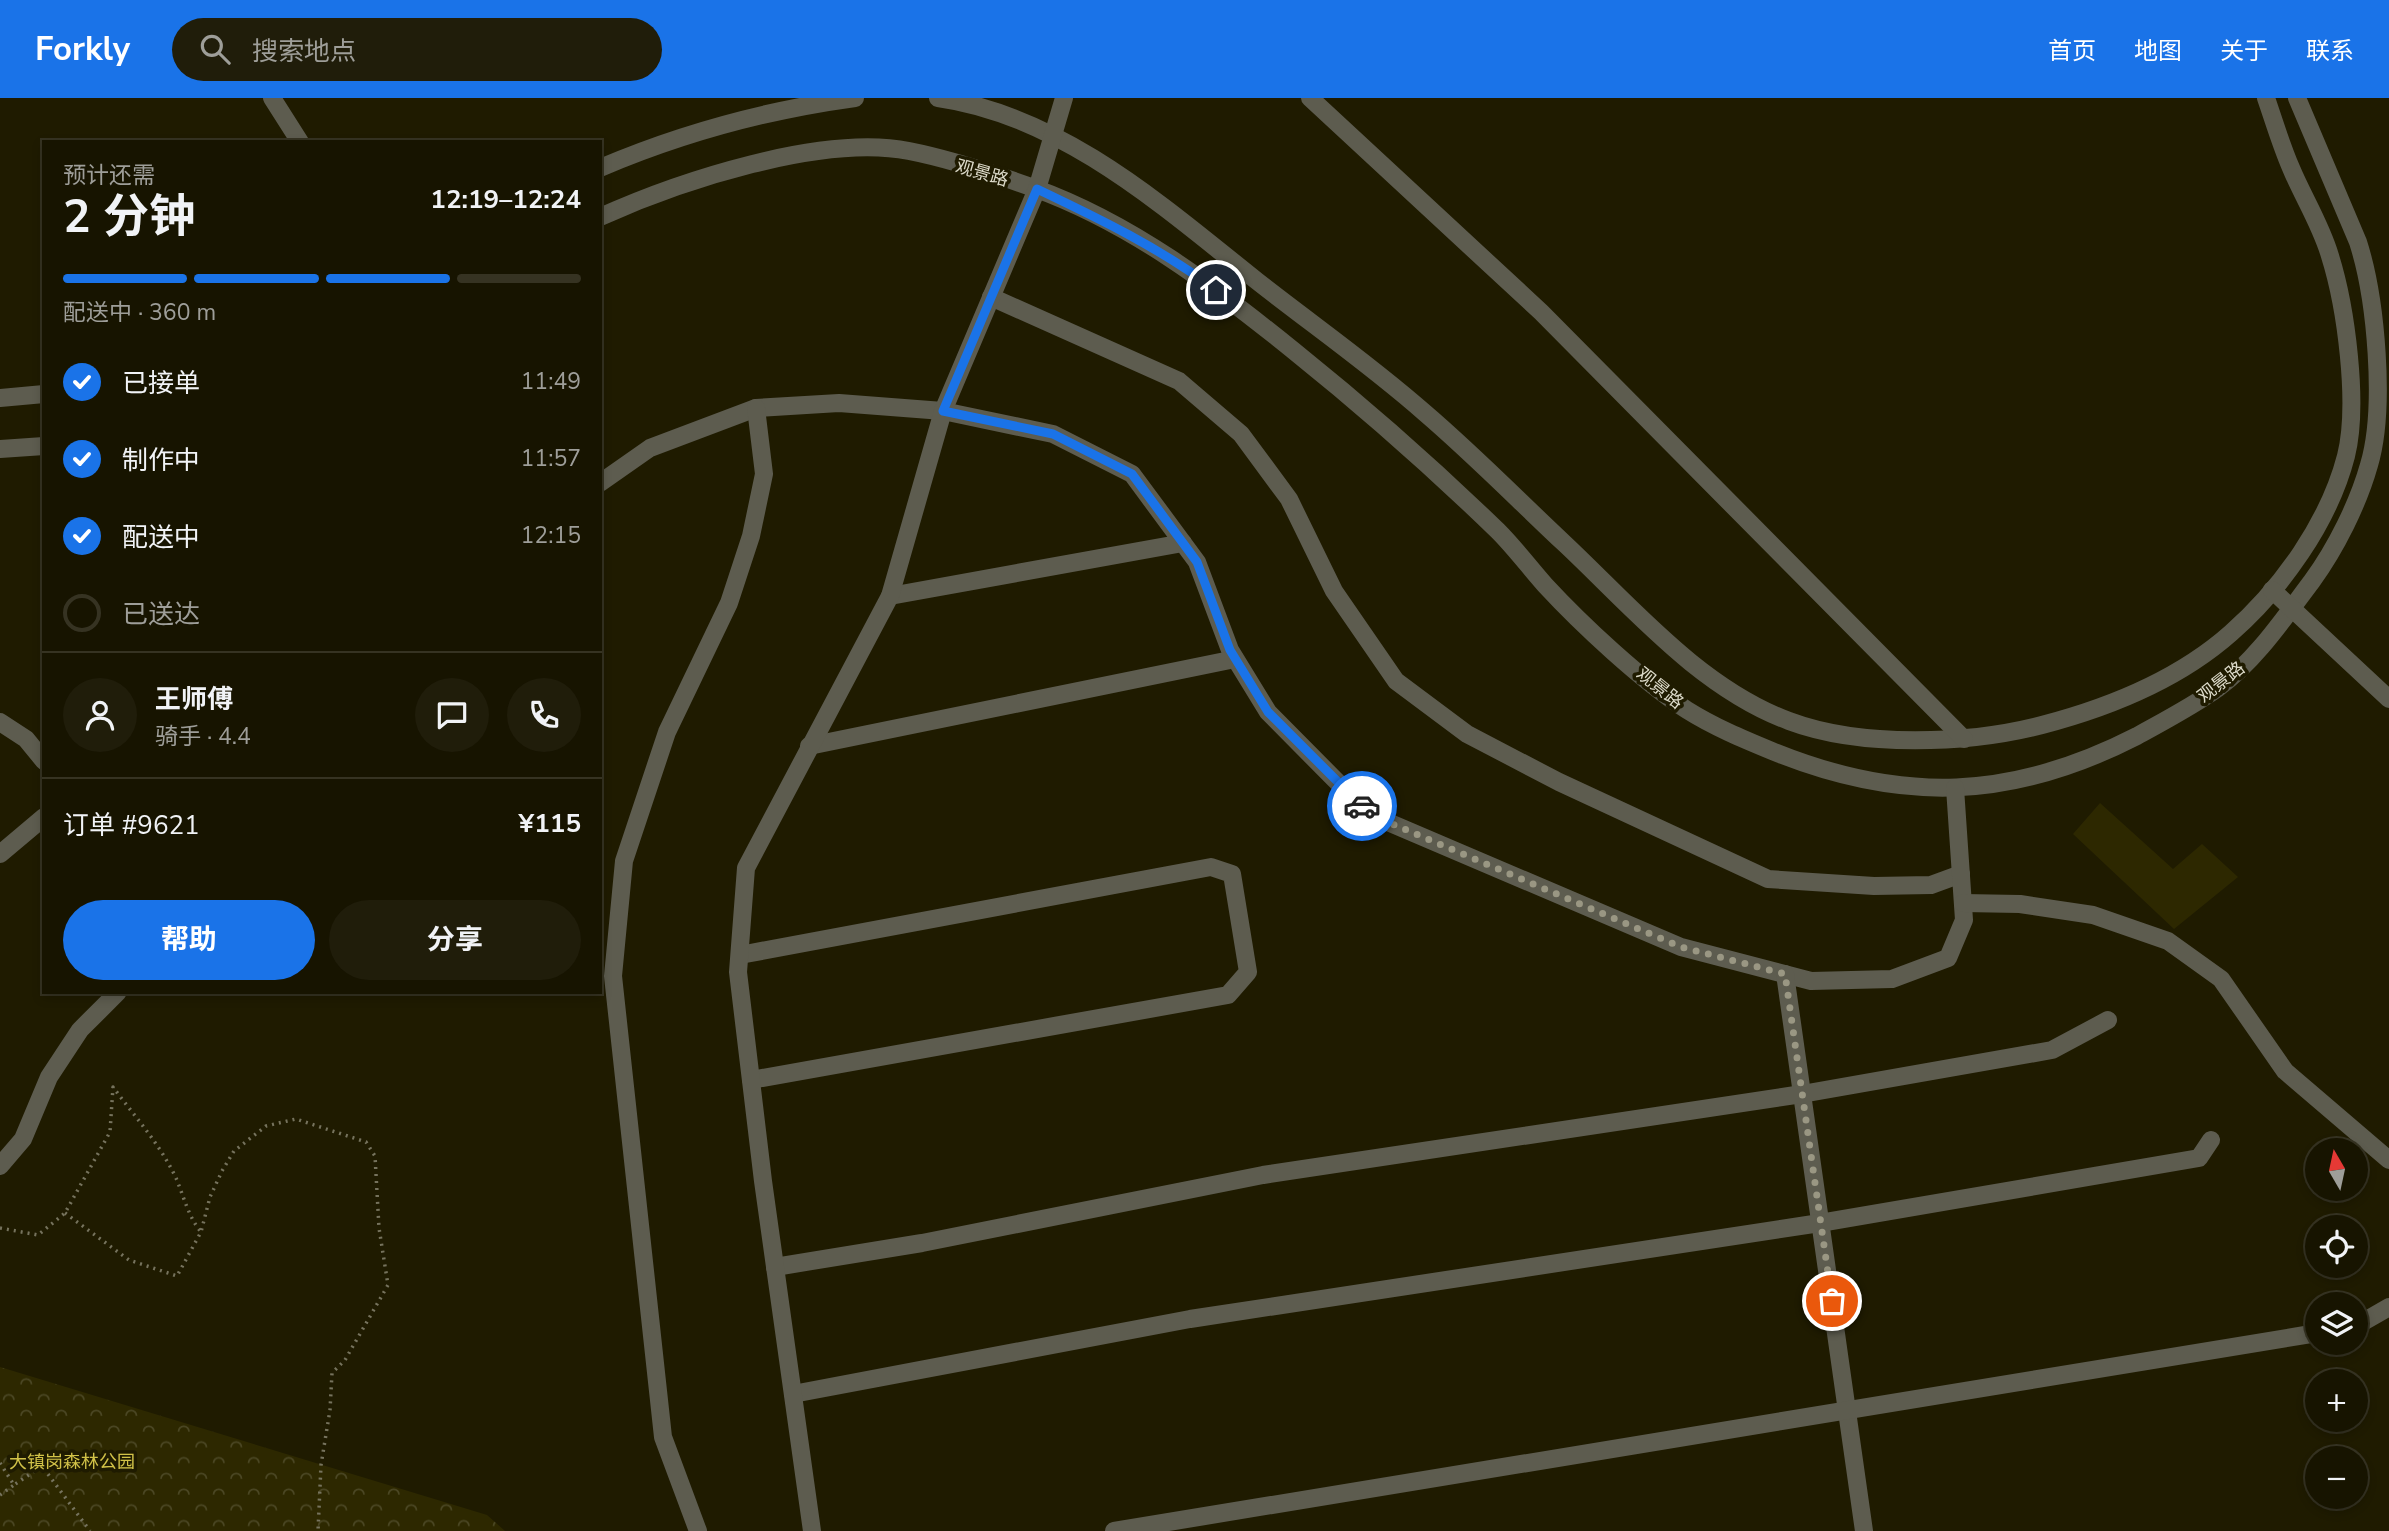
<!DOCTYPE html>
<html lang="zh">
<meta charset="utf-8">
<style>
:root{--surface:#171400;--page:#201d0a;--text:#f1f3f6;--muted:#9e9e99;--line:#363322;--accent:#1a73e8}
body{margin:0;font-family:"Nunito Sans","Noto Sans SC",sans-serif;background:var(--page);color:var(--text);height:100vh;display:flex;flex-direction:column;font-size:26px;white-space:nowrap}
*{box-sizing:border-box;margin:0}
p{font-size:23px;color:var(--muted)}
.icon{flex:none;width:38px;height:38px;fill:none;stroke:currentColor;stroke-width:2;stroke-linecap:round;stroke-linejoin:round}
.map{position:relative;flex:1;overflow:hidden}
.sheet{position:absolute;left:42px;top:42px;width:560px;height:854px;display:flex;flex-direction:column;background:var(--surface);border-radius:0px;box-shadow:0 4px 10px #0003,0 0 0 2px var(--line)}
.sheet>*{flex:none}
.needle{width:46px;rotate:351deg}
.fabs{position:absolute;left:2305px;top:1040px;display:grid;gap:14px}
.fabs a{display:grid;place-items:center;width:63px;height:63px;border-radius:50%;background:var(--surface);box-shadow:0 4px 10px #0003,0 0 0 2px var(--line);font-size:35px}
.pin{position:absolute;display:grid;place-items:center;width:60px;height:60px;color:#fff;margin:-30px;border:4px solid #fff;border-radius:50%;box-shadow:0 2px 7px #0007}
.courier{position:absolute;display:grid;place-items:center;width:70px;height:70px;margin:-35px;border:5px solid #1a73e8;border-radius:50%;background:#fff;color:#222;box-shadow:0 2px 9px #0007}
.head em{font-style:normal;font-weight:700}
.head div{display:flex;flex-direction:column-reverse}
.head{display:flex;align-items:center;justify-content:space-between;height:119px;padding:0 21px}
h1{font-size:46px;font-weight:700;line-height:52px}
.bar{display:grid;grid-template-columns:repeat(4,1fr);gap:10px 7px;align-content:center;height:84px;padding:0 21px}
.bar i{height:9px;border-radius:5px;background:var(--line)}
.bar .active{background:var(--accent)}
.bar p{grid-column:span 4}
.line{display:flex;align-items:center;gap:18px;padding:0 21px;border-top:2px solid var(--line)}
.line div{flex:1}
.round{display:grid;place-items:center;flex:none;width:74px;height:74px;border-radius:37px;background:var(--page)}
ol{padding:0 21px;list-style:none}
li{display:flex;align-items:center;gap:21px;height:77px}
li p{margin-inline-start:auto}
li .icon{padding:7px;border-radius:50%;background:var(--accent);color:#fff;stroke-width:4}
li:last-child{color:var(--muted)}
li i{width:38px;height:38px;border:4px solid var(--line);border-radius:50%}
.cta{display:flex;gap:14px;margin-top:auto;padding:14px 21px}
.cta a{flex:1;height:80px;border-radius:42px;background:var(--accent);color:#fff;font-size:28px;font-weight:700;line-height:80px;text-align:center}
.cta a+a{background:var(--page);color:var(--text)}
header{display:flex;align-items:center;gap:42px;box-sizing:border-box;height:98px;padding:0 35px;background:var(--accent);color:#fff}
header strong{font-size:33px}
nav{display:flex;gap:38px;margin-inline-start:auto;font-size:24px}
.search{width:490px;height:63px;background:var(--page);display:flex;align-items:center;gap:18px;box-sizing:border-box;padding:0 24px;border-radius:38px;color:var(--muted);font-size:26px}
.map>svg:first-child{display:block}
.forest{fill:url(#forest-crowns)}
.park{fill:#2d2800}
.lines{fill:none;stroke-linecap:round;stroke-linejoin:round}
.path{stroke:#76735d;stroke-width:3.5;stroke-dasharray:2 5;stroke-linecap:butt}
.minor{stroke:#5d5c4f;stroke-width:18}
.done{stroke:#9a9783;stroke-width:7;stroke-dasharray:0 12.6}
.route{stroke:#1a73e8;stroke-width:9}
.labels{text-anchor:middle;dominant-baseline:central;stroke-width:7;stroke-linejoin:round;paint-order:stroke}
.street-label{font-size:18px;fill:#dcdac9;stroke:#1f1b00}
.park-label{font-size:18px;fill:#d2c248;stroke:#1f1b00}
</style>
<header>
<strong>Forkly</strong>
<div class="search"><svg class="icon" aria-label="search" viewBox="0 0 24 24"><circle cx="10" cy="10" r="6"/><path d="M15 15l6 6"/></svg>搜索地点</div>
<nav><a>首页</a><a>地图</a><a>关于</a><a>联系</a></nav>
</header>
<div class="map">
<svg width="2389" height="1433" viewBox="0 0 2389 1433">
<defs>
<pattern id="forest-crowns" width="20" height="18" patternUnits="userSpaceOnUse" patternTransform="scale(1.75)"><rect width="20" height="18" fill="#2d2800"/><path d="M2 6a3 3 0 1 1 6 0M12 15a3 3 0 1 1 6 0" fill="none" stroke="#4b4724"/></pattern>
</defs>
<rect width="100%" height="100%" fill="#1f1b00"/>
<polygon class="forest" points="0,1269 487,1417 505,1433 0,1433"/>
<polygon class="park" points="2100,705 2173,771 2202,746 2238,779 2174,831 2073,736"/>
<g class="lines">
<g class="path">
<polyline points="65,1115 129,1162 177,1178 201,1134 210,1099 222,1073 234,1053 266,1028 296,1021 366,1044 375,1058 379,1130 388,1187 345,1262 332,1275 330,1312 321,1367 318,1433"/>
<path d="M0,1130L38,1137L65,1115L110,1034L113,989C135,1019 160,1046 176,1080C184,1099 188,1118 201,1134"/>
<polyline points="0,1365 14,1387 42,1368 90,1433"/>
<polyline points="0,1397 14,1387"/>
</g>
<g class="minor">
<polyline points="272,0 300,44"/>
<path d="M938,0C1061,17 1164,109 1257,183C1313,227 1372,268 1425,315C1473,356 1518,402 1565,446C1633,510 1700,590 1789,623C1861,650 1969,646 2042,627C2111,609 2178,582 2231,535C2282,490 2329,424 2346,358C2359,306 2346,209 2330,158C2321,127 2303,99 2291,70C2281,47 2274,23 2266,0"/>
<polyline points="1310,0 1541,214 1964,641"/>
<path d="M600,70C682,35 767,12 855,0"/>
<path d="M600,119C680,83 822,36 909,53C950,61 995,76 1034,90C1131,125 1215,189 1294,253C1365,310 1433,370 1498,433C1515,450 1529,469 1545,487C1581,526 1642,583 1687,612C1714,629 1743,641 1772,653C1902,706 2012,702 2137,638C2164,623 2193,608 2218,590C2256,562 2284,520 2312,483C2336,450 2358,406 2369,367C2386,310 2376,200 2358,144L2297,0"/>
<polyline points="991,199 1179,283 1241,336 1289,401 1334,493 1396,583 1467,636 1559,684 1768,781 1874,788 1931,787 1961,776"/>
<polyline points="0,300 44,296"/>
<polyline points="0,351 44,348"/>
<polyline points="600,385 650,350 756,310 839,305 943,313 1053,336 1132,376 1197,464 1230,552 1268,614 1369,716 1681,849 1811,883 1892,881 1948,860 1964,822 1955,690"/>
<polyline points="2272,492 2389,601"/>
<polyline points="890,498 1183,445"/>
<polyline points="0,624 26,641 44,663"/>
<polyline points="809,648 1235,561"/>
<polyline points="0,756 44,719"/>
<polyline points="1963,805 2020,806 2093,817 2168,843 2221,881 2285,973 2389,1062"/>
<polyline points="740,857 1211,769 1232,776 1248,874 1228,897 751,982"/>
<polyline points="1785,876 1864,1433"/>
<polyline points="0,1068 23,1041 49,979 80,932 118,894"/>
<polyline points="775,1169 922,1145 1263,1077 1802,996 2052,952 2108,922"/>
<polyline points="2356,1228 2389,1209"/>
<polyline points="793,1296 1190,1221 1820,1125 2199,1060 2211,1042"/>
<polyline points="698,1433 663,1339 613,878 624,763 667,634 729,505 751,438 764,376 756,310"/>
<polyline points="812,1433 763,1083 738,874 746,770 890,498 943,313 1037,91 1064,0"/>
<polyline points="1114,1433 2317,1235"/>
</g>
</g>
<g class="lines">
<polyline class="done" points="1362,708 1369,716 1681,849 1785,876 1832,1203"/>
<path class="route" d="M1216,192C1160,150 1100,121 1037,91L943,313L1053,336L1132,376L1197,464L1230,552L1268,614L1362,708"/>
</g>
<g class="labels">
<g class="street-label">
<text transform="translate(982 75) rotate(16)">观景路</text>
<text transform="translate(2221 584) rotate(-38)">观景路</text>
<text transform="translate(1660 590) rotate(39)">观景路</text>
</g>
<g class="park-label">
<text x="72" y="1364">大镇岗森林公园</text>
</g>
</g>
</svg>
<div class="fabs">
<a><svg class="needle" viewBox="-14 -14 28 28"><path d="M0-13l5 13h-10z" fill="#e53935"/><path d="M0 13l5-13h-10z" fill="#9e9e99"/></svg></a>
<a><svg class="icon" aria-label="locate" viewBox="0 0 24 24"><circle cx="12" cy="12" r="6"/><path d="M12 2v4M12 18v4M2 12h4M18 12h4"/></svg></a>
<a><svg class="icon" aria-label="layers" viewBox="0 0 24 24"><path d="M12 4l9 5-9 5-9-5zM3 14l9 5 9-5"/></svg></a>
<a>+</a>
<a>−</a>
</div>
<div class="pin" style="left:1832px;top:1203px;background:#ea580c"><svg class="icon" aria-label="bag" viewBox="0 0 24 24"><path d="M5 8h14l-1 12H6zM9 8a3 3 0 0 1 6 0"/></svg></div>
<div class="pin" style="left:1216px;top:192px;background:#1f2937"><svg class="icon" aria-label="home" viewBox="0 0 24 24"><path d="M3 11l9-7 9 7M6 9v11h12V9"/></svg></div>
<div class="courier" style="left:1362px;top:708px"><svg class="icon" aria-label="car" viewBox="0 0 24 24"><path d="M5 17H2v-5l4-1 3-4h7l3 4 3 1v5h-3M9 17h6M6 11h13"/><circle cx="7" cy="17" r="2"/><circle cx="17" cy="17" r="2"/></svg></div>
<section class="sheet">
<div class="head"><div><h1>2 分钟</h1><p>预计还需</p></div><em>12:19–12:24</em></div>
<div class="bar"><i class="active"></i><i class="active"></i><i class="active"></i><i></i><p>配送中 · 360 m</p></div>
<ol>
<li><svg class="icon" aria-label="check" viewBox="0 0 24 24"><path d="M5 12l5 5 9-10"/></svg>已接单<p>11:49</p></li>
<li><svg class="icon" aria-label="check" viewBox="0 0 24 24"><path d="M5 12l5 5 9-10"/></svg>制作中<p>11:57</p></li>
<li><svg class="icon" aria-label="check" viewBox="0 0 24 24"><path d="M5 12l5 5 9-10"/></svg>配送中<p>12:15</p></li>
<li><i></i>已送达</li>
</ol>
<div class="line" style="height:126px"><a class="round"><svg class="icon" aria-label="person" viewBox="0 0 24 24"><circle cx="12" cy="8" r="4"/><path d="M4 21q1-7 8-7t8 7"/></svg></a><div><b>王师傅</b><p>骑手 · 4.4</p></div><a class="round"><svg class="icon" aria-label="chat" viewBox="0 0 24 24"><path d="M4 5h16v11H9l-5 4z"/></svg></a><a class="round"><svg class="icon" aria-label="phone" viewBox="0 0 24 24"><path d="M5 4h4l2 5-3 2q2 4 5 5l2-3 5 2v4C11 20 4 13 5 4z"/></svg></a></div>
<div class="line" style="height:91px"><div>订单 #9621</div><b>¥115</b></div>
<div class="cta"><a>帮助</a><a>分享</a></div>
</section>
</div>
